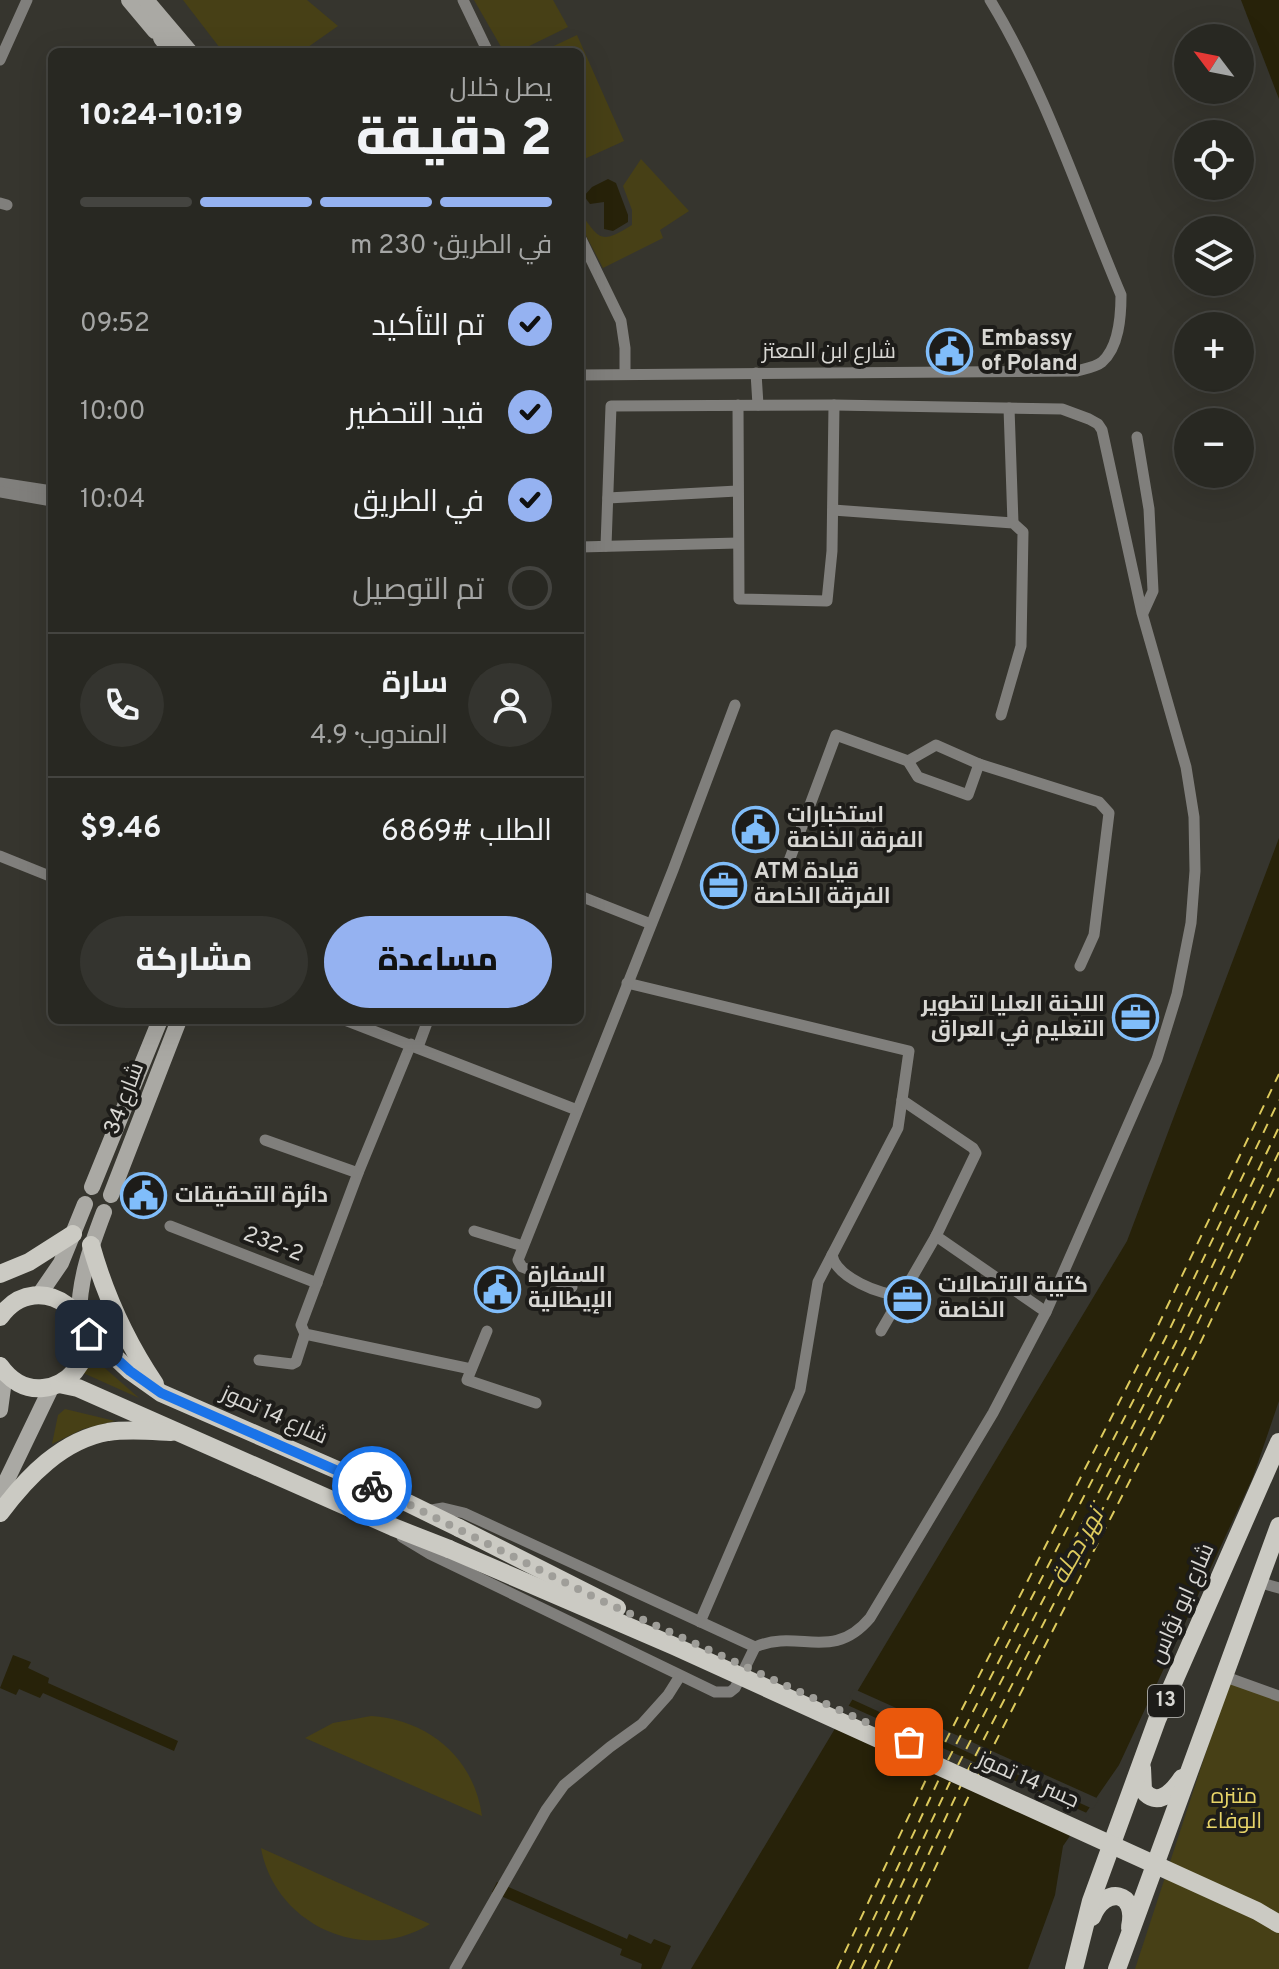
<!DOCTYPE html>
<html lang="ar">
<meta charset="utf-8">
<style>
:root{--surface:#282822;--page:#34342f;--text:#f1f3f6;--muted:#a5a6a5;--line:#444440;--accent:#95b2f1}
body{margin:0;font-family:Overpass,Cairo,sans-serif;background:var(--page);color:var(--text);direction:rtl;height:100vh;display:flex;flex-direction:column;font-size:30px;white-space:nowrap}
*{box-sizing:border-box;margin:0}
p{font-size:26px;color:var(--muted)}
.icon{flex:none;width:44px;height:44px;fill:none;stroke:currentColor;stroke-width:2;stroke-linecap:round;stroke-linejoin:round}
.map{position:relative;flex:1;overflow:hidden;direction:ltr}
.side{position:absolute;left:48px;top:48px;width:536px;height:976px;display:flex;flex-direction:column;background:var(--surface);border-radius:12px;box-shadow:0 8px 32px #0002,0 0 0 2px var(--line);direction:rtl}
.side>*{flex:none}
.needle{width:52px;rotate:302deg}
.controls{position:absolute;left:1174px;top:24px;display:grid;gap:16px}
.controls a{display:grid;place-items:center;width:80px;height:80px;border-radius:50%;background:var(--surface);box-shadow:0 8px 32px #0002,0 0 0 2px var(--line);font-size:40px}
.pin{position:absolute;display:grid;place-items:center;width:68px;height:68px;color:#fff;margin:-34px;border-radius:16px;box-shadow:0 4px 12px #0006}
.courier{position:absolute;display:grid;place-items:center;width:80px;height:80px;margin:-40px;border:6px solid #1a73e8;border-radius:50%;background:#fff;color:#222;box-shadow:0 2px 10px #0007}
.headline em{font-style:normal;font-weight:800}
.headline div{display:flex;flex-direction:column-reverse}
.headline{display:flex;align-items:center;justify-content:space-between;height:136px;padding:0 32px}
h1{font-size:52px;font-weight:800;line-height:60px}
.bar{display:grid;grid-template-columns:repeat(4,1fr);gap:12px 8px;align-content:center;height:96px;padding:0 32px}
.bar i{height:10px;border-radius:6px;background:var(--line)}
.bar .selected{background:var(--accent)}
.bar p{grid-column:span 4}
.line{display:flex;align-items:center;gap:20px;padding:0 32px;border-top:2px solid var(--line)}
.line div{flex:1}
.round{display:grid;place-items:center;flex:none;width:84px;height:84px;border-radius:42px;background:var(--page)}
ol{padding:0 32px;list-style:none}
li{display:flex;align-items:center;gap:24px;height:88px}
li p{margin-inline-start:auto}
li .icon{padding:8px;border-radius:50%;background:var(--accent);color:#111;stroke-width:4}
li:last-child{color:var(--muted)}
li i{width:44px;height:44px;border:4px solid var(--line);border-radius:50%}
.action{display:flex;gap:16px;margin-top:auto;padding:16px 32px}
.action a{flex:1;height:92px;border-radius:48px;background:var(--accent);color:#111;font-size:32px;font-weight:800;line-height:92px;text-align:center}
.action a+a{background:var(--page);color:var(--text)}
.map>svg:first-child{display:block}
.green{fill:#474016}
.water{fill:#272209}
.pier{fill:#36352e}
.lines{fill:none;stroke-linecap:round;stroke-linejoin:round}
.ferry{stroke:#ddca5d;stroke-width:2;stroke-dasharray:10 8;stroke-linecap:butt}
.street{stroke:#807f7c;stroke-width:11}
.secondary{stroke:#aaa9a4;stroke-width:16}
.primary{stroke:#cbcac3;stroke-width:18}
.primary-bridge{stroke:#cbcac3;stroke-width:18}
.done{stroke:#9f9e99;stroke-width:8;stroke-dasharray:0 14.4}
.route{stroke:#1a73e8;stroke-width:10}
.labels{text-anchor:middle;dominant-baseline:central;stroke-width:8;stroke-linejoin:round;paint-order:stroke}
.shield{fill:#1d1c19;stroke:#a09f9b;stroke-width:2}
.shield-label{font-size:20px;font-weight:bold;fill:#d8d7d3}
.poi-label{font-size:22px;font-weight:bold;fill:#d8d7d3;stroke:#1d1c19;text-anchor:start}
.street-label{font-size:22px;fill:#d8d7d3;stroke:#1d1c19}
.park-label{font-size:22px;fill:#e7d468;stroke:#1d1c19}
.water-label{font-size:24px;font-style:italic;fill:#ddca5d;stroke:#1d1c19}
</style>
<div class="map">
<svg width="1279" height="1969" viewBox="0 0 1279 1969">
<rect width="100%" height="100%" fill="#36352e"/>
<g class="green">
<polygon points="183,0 307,0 338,26 301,52 223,52"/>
<polygon points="474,0 553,0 568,27 517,52 504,52"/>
<polygon points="577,35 624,141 580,161 580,52 541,52"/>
<path d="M641,159L689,211L660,230L663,238L603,268L580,224V212C600,241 601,244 632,225V210L623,186Z"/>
<polygon points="91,1356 139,1398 81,1372"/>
<polygon points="65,1409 115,1421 83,1429 52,1444 58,1415"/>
<polygon points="1229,1682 1279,1698 1279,1969 1135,1969"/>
<path d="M371,1716C429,1720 474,1758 482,1816L305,1738L333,1723Z"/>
<path d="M261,1848L430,1924C364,1965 275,1925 261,1848Z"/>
</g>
<g class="water">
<polygon points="1241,0 1279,0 1279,99"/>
<polygon points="608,179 616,183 628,215 628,222 613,231 604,229 604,202 590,204 584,196 592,187"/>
<polygon points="1279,838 1279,1401 1253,1477 1119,1765 1063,1846 1055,1895 1028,1969 691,1969 1127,1241"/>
<polygon points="13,1655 31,1662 28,1668 49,1678 48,1683 178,1741 174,1751 43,1693 40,1698 19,1689 16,1695 0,1688"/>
<polygon points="497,1882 627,1939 629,1934 651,1944 654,1939 671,1946 661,1969 641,1969 642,1964 620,1955 622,1949 492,1892"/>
</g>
<g class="pier">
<polygon points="854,1689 1099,1799 1093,1809 849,1698"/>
<polygon points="845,1704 1089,1814 1074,1837 831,1727"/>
</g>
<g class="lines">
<g class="ferry">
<polyline points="937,1758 1154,1334 1279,1074"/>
<polyline points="948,1760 1165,1339 1279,1100"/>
<polyline points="958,1765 1175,1344 1279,1127"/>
<polyline points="967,1772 1185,1349 1279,1152"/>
<polyline points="978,1776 1195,1354 1279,1178"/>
<polyline points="837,1969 930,1771"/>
<polyline points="850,1969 940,1777"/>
<polyline points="862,1969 950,1782"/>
<polyline points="875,1969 961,1785"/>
<polyline points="888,1969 972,1789"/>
</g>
<g class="street">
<polyline points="463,0 488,52"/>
<polyline points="0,60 27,0"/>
<polyline points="0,203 7,205"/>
<polyline points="580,237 621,321 625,348 625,374"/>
<polyline points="756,373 758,405"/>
<path d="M580,375L1077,371C1084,369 1096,367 1102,362C1119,347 1121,317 1121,295C1079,196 1046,92 990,0"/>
<polyline points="738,405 739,599 827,601 832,551 834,405"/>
<polyline points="1009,408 1013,523"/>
<polyline points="1137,437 1149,509 1153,591 1143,613"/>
<polyline points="0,483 52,491"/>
<polyline points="0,492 52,501"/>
<polyline points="608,498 737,491"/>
<polyline points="833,510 1013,523 1023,532 1021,646 1001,715"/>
<polyline points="580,547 738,543"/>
<polyline points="908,761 936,745 979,764 1099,802 1109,813 1094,935 1080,966"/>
<polyline points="0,856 52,877"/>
<polyline points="789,861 836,735 908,761 918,777 968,795 979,764"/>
<polyline points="580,896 651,924"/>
<polyline points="627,983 909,1051 898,1128 818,1282 800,1390 700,1622"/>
<polyline points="345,1020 577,1110"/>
<polyline points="411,1044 358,1173 301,1325 305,1334 471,1369"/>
<polyline points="418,1047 428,1020"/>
<polyline points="265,1140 358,1173"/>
<polyline points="170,1226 317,1283"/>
<polyline points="474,1231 523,1246"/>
<polyline points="936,1236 1046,1312"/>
<path d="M832,1255C836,1277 881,1296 901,1295"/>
<polyline points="572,1287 522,1267 518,1260 673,870 735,705"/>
<polyline points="487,1331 467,1380 536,1403"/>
<polyline points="881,1331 936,1236 976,1153 973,1148 902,1100"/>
<polyline points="259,1360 292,1364 296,1362 305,1334"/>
<path d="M426,1511L443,1508L464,1513L755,1647C799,1628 832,1663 870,1618L993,1413L1046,1312L1157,1059L1177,994L1191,923L1195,871L1194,817L1186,767L1142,613L1102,430L1098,424L1089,419L1062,409L834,405L611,406L606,546"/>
<polyline points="402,1537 430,1554 715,1692 730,1692 735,1688 755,1647"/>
<polyline points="1258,1582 1279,1588"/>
<polyline points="1223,1676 1279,1696"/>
<polyline points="455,1969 546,1810 564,1785 610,1747 642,1724 668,1695 680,1676"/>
</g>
<g class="secondary">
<polyline points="129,0 155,31"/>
<polyline points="146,0 190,52"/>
<polyline points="161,38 172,52"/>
<polyline points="92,1187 160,1020"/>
<polyline points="111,1195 179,1020"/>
<polyline points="39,1295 61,1263 85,1204"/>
<path d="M79,1317C79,1279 91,1246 104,1212"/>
<polyline points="0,1410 5,1373"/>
<polyline points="0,1494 52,1386"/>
</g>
<g class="primary">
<path d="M91,1245C105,1295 126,1341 155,1384"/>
<polyline points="0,1274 29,1262 73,1234"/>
<path d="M0,1317C39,1262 115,1323 75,1371C67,1380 56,1387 43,1388C25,1390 10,1380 0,1366"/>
<polyline points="84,1328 130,1371 161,1393 367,1483 459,1528"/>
<polyline points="59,1384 78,1388 393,1527 449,1549"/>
<path d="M0,1513C27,1477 62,1440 108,1432C129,1429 150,1431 171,1432"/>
<path d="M1142,1768L1143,1790C1157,1808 1172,1793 1182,1778"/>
<path d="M1092,1917C1105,1885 1138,1891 1130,1927"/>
<polyline points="1074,1969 1091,1901 1157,1720 1279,1442"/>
<polyline points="1117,1969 1279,1526"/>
</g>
<g class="primary-bridge">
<polyline points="459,1528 617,1608"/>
<polyline points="449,1549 674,1646 1257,1911 1279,1924"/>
</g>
</g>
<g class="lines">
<polyline class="done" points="372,1486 596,1598 909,1742"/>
<polyline class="route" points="89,1334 130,1371 161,1393 372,1486"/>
</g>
<defs>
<symbol id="civic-ring" viewBox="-11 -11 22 22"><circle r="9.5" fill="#1d1c19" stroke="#80bdfa" stroke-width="1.5"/><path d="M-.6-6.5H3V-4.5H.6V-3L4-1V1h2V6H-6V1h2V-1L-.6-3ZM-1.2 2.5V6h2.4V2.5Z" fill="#80bdfa"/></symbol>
<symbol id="office-ring" viewBox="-11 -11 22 22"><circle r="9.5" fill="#1d1c19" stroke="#80bdfa" stroke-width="1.5"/><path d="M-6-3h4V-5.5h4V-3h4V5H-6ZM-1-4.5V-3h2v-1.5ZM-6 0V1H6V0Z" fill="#80bdfa"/></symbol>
</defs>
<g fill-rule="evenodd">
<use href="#civic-ring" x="924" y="326" width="51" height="51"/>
<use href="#civic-ring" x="730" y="804" width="51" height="51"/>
<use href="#office-ring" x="698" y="860" width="51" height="51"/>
<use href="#office-ring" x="1110" y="992" width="51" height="51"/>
<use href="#civic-ring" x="118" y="1170" width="51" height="51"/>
<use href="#civic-ring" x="472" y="1264" width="51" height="51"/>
<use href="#office-ring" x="882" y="1274" width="51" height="51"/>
</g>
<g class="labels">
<rect class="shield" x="1148" y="1685" width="36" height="32" rx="6"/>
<g class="shield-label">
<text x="1166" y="1701">13</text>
</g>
<g class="poi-label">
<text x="981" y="339">Embassy<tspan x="981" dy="25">of Poland</tspan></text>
<text x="787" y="816">استخبارات<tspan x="787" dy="25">الفرقة الخاصة</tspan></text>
<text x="754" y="872">ATM قيادة<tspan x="754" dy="25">الفرقة الخاصة</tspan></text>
<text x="1105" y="1005" text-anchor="end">اللجنة العليا لتطوير<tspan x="1105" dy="25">التعليم في العراق</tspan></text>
<text x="175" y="1196">دائرة التحقيقات</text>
<text x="528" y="1276">السفارة<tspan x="528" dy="25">الإيطالية</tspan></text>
<text x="938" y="1286">كتيبة الاتصالات<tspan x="938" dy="25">الخاصة</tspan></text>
</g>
<g class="street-label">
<text x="829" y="352">شارع ابن المعتز</text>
<text transform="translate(125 1099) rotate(-69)">شارع 34</text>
<text transform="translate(273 1245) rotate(21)">232-2</text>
<text transform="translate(274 1416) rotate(24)">شارع 14 تموز</text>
<text transform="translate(1183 1604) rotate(-66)">شارع ابو نؤاس</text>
<text transform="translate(1028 1781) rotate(24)">جسر 14 تموز</text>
</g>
<g class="park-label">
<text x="1234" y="1797">متنزه<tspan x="1234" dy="25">الوفاء</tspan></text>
</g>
<g class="water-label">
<text transform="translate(1079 1547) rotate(-61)">نهر دجلة</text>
</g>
</g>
</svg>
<div class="controls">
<a><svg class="needle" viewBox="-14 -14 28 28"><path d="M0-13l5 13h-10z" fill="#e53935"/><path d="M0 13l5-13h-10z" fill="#a5a6a5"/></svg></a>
<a><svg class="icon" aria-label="locate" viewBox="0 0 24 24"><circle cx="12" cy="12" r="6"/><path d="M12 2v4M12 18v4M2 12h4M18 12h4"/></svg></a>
<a><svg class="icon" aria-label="layers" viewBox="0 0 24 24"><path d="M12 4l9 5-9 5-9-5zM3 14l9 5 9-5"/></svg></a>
<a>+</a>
<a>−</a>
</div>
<div class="pin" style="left:909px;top:1742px;background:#ea580c"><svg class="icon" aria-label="bag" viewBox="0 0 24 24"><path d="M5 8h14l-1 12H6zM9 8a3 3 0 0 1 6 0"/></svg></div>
<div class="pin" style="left:89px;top:1334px;background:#1f2937"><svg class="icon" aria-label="home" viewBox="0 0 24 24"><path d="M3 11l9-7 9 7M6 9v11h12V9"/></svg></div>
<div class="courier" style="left:372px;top:1486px"><svg class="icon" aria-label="bike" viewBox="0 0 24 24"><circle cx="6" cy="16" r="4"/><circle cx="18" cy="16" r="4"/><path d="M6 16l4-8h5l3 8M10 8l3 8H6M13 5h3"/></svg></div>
<section class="side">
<div class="headline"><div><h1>2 دقيقة</h1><p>يصل خلال</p></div><em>10:19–10:24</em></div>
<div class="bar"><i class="selected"></i><i class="selected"></i><i class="selected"></i><i></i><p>في الطريق · 230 m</p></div>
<ol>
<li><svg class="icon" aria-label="check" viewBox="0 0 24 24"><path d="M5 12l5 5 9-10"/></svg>تم التأكيد<p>09:52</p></li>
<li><svg class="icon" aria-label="check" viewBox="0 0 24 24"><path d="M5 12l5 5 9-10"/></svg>قيد التحضير<p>10:00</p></li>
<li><svg class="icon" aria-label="check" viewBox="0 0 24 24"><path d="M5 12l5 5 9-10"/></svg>في الطريق<p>10:04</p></li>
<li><i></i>تم التوصيل</li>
</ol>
<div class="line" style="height:144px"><a class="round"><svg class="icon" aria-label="person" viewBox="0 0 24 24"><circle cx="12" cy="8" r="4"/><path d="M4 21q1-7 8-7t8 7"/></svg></a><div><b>سارة</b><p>المندوب · 4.9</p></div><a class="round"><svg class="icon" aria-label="phone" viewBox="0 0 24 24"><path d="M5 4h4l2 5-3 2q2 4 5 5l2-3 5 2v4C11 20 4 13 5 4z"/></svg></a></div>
<div class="line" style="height:104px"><div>الطلب #6869</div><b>$9.46</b></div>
<div class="action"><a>مساعدة</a><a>مشاركة</a></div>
</section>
</div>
